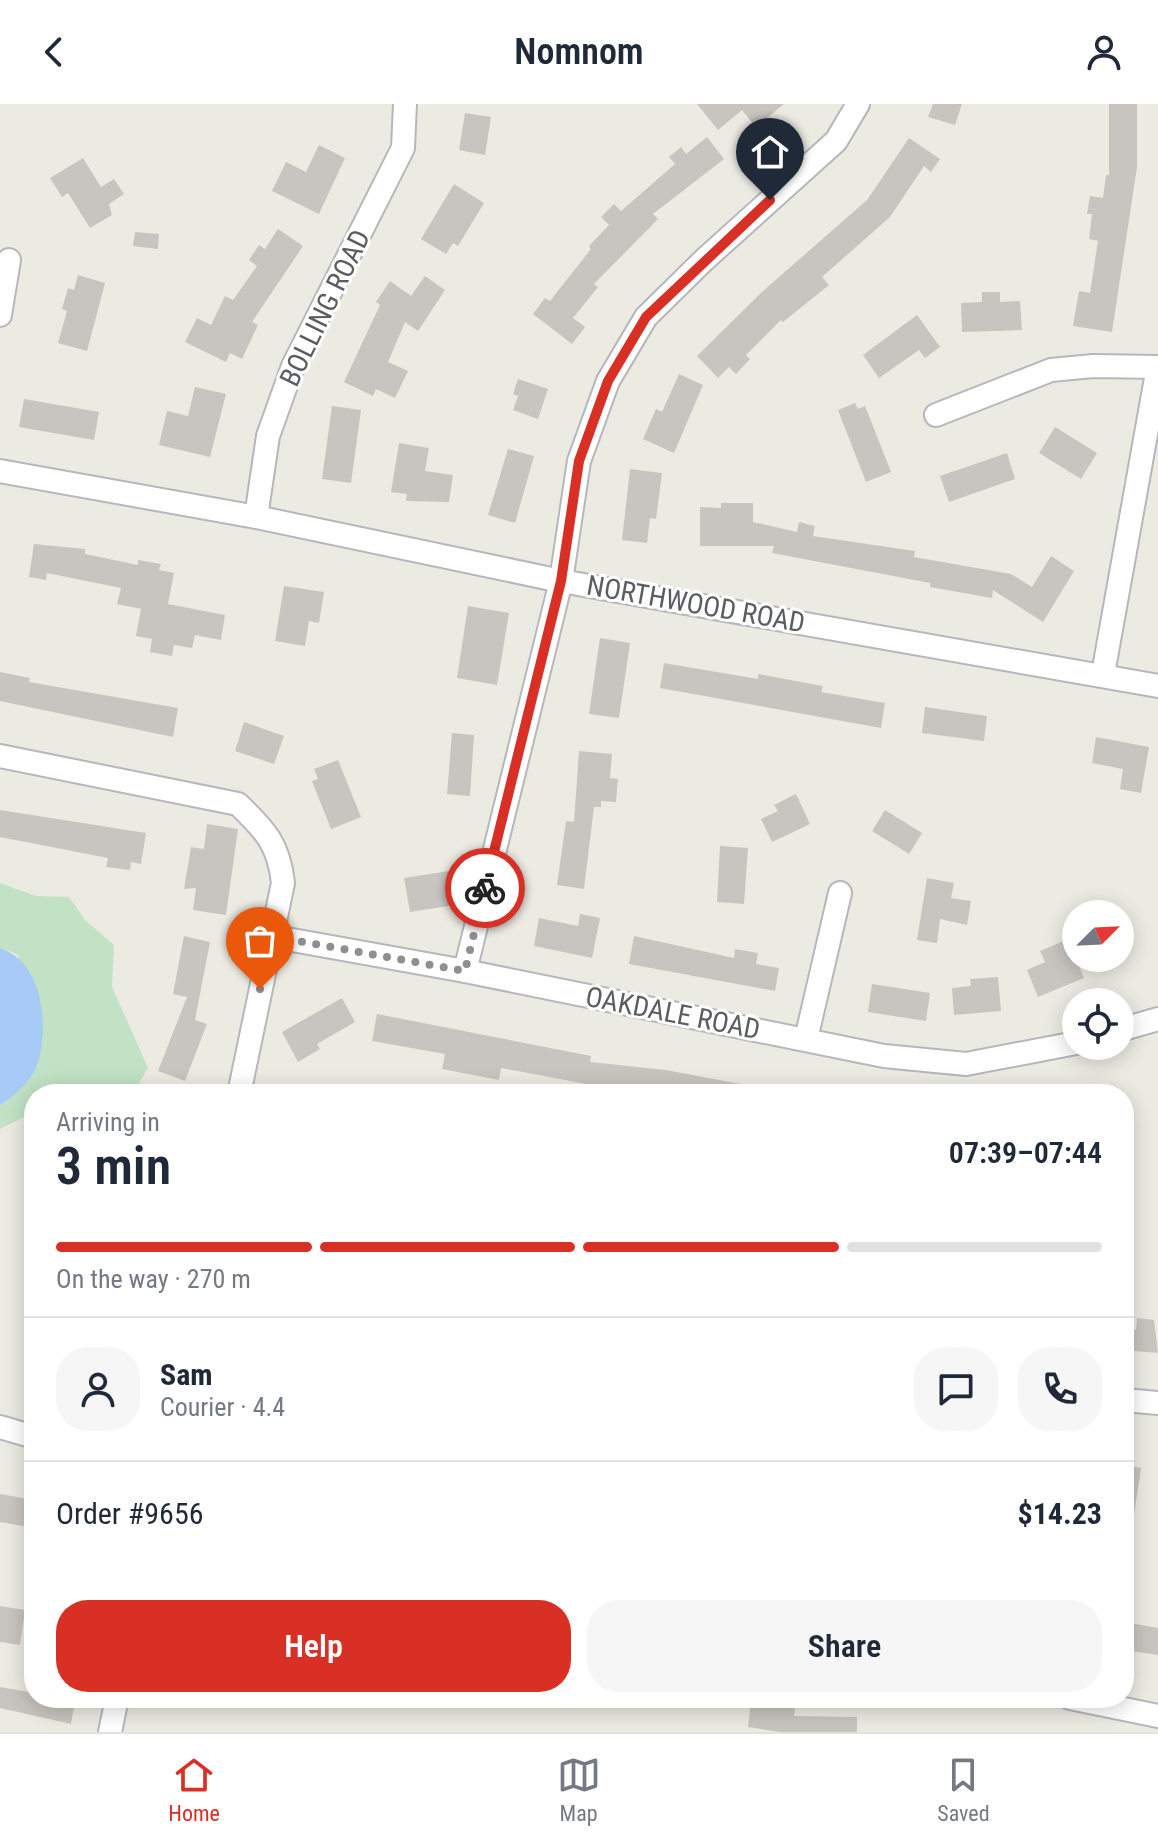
<!DOCTYPE html>
<meta charset="utf-8">
<style>
:root{--surface:#fff;--page:#f6f6f7;--text:#1f2937;--muted:#747a83;--line:#e0e1e3;--accent:#d93025}
body{margin:0;font-family:"Roboto Condensed",sans-serif;background:var(--page);color:var(--text);height:100vh;display:flex;flex-direction:column;font-size:30px;white-space:nowrap}
*{box-sizing:border-box;margin:0}
p{font-size:26px;color:var(--muted)}
.icon{flex:none;width:44px;height:44px;fill:none;stroke:currentColor;stroke-width:2;stroke-linecap:round;stroke-linejoin:round}
.map{position:relative;flex:1;overflow:hidden}
.panel{position:absolute;left:24px;top:980px;width:1110px;height:624px;display:flex;flex-direction:column;background:var(--surface);border-radius:32px;box-shadow:0 4px 20px #0003}
.panel>*{flex:none}
.needle{width:52px;rotate:66deg}
.controls{position:absolute;left:1062px;top:796px;display:grid;gap:16px}
.controls a{display:grid;place-items:center;width:72px;height:72px;border-radius:50%;background:var(--surface);box-shadow:0 4px 20px #0003;font-size:40px}
.pin{position:absolute;display:grid;place-items:center;width:68px;height:68px;color:#fff;margin:-82px -34px;border-radius:50% 50% 50% 0;rotate:-45deg;box-shadow:0 0 8px #0007}
.pin .icon{rotate:45deg}
.courier{position:absolute;display:grid;place-items:center;width:80px;height:80px;margin:-40px;border:6px solid #d93025;border-radius:50%;background:#fff;color:#222;box-shadow:0 2px 10px #0007}
.headline em{font-style:normal;font-weight:600}
.headline div{display:flex;flex-direction:column-reverse}
.headline{display:flex;align-items:center;justify-content:space-between;height:136px;padding:0 32px}
h1{font-size:52px;font-weight:600;line-height:60px}
.bar{display:grid;grid-template-columns:repeat(4,1fr);gap:12px 8px;align-content:center;height:96px;padding:0 32px}
.bar i{height:10px;border-radius:6px;background:var(--line)}
.bar .current{background:var(--accent)}
.bar p{grid-column:span 4}
.line{display:flex;align-items:center;gap:20px;padding:0 32px;border-top:2px solid var(--line)}
.line div{flex:1}
.round{display:grid;place-items:center;flex:none;width:84px;height:84px;border-radius:32px;background:var(--page)}
.cta{display:flex;gap:16px;margin-top:auto;padding:16px 32px}
.cta a{flex:1;height:92px;border-radius:32px;background:var(--accent);color:#fff;font-size:32px;font-weight:600;line-height:92px;text-align:center}
.cta a+a{background:var(--page);color:var(--text)}
header{display:flex;justify-content:space-between;align-items:center;height:104px;padding:0 32px;background:var(--surface);font-size:36px;font-weight:600}
.tabs{display:flex;justify-content:space-around;align-items:center;height:112px;border-top:2px solid var(--line);background:var(--surface);font-size:22px;color:var(--muted)}
.tabs a{display:grid;justify-items:center;gap:4px}
.tabs .current{color:var(--accent)}
.map>svg:first-child{display:block}
.green{fill:#c1e2c5}
.water{fill:#a7caf7}
.building{fill:#c8c5c0}
.lines{fill:none;stroke-linecap:round;stroke-linejoin:round}
.minor-casing{stroke:#b5b7bc;stroke-width:26}
.minor{stroke:#fff;stroke-width:22}
.done{stroke:#8e8f8f;stroke-width:8;stroke-dasharray:0 14.4}
.route{stroke:#d93025;stroke-width:10}
.labels{text-anchor:middle;dominant-baseline:central;stroke-width:6;stroke-linejoin:round;paint-order:stroke}
.street-label{font-size:28px;fill:#5b5d62;stroke:#fff}
</style>
<header><svg class="icon" aria-label="back" viewBox="0 0 24 24"><path d="M15 5l-7 7 7 7"/></svg>Nomnom<svg class="icon" aria-label="person" viewBox="0 0 24 24"><circle cx="12" cy="8" r="4"/><path d="M4 21q1-7 8-7t8 7"/></svg></header>
<div class="map">
<svg width="1158" height="1628" viewBox="0 0 1158 1628">
<rect width="100%" height="100%" fill="#ecebe2"/>
<polygon class="green" points="0,779 36,792 69,793 85,816 114,841 112,883 148,964 132,990 111,990 77,981 62,990 34,990 34,1008 0,1025 0,1000 38,962 41,936 42,916 17,850 0,844"/>
<path class="water" d="M0,844C43,858 49,920 38,959C34,974 13,994 0,1001Z"/>
<g class="building">
<polygon points="697,0 784,0 756,23 742,6 718,26"/>
<polygon points="933,0 962,0 955,21 928,13"/>
<polygon points="1109,0 1137,0 1137,63 1112,228 1073,222 1079,187 1090,189 1098,137 1089,135 1092,110 1087,110 1090,92 1103,94 1106,71 1109,71"/>
<polygon points="465,9 491,13 485,51 459,46"/>
<polygon points="707,33 724,55 653,110 658,115 594,180 598,183 573,214 585,223 572,240 533,210 545,194 550,197 591,145 589,142 609,121 601,113 614,100 621,107 675,60 669,53 681,43 686,50"/>
<polygon points="909,34 940,55 931,68 924,62 890,113 822,173 829,181 783,218 781,216 746,251 750,255 736,270 729,263 718,274 697,252 763,187 867,96"/>
<polygon points="319,41 345,54 319,110 272,87 286,58 306,68"/>
<polygon points="83,54 101,83 114,75 124,90 109,100 112,111 90,124 68,89 62,93 50,74"/>
<polygon points="454,80 484,99 458,142 453,139 446,150 421,135"/>
<polygon points="278,125 303,142 252,218 258,221 242,255 230,249 226,258 185,238 197,214 211,221 225,192 233,196 257,162 249,156 259,141 265,145"/>
<polygon points="135,128 159,130 158,145 133,142"/>
<polygon points="78,171 105,179 87,247 58,239 67,207 62,205 68,184 74,186"/>
<polygon points="425,172 445,186 418,227 405,218 388,258 408,267 395,294 376,285 373,292 344,278 380,201 376,198 390,177 411,192"/>
<polygon points="982,188 1000,188 1000,198 1020,197 1022,226 962,228 961,199 982,198"/>
<polygon points="917,211 940,243 925,254 919,246 879,274 863,251"/>
<polygon points="679,270 703,281 674,349 643,335 656,305 662,308"/>
<polygon points="518,275 548,285 538,315 513,306 518,292 513,290"/>
<polygon points="195,283 226,290 210,353 159,341 167,307 188,312"/>
<polygon points="24,295 99,308 94,336 19,323"/>
<polygon points="855,299 858,305 865,302 891,368 866,378 838,306"/>
<polygon points="332,302 361,306 351,379 322,375"/>
<polygon points="1055,323 1097,349 1081,375 1039,349"/>
<polygon points="399,339 429,344 425,367 453,371 449,398 406,397 407,390 391,388"/>
<polygon points="508,345 534,352 515,419 488,411"/>
<polygon points="1007,349 1015,375 949,398 940,372"/>
<polygon points="630,365 662,369 656,415 650,414 647,439 622,436"/>
<polygon points="721,399 753,399 753,418 797,428 799,418 815,422 813,432 915,447 914,453 1011,470 1032,483 1051,452 1074,467 1043,518 993,486 992,494 930,483 930,479 772,449 774,442 700,442 700,403 721,404"/>
<polygon points="34,440 85,445 85,450 138,461 138,456 161,460 159,466 174,469 168,500 225,511 221,536 195,531 192,544 174,541 172,552 150,548 152,535 136,532 141,505 117,500 121,484 47,469 46,476 29,473"/>
<polygon points="284,482 324,488 319,519 309,517 305,542 275,537"/>
<polygon points="468,502 509,509 497,581 457,574"/>
<polygon points="600,534 630,539 619,614 589,610"/>
<polygon points="664,559 758,575 758,570 823,582 821,588 885,599 881,624 660,584"/>
<polygon points="0,568 30,574 29,578 178,604 173,633 0,597"/>
<polygon points="925,603 987,612 984,637 922,629"/>
<polygon points="244,618 284,632 274,660 235,647"/>
<polygon points="452,629 474,631 470,692 447,690"/>
<polygon points="1096,633 1149,643 1141,689 1120,685 1123,665 1092,659"/>
<polygon points="579,647 612,650 610,674 618,675 616,698 601,697 601,703 594,703 584,785 557,781 566,717 574,718"/>
<polygon points="338,656 361,713 331,725 312,677 318,675 314,665"/>
<polygon points="796,690 810,720 772,738 761,715 778,707 774,701"/>
<polygon points="0,706 146,729 141,760 131,758 130,766 106,763 108,754 0,733"/>
<polygon points="885,706 922,729 909,750 872,727"/>
<polygon points="207,720 238,725 226,811 193,806 196,784 184,785 191,743 204,745"/>
<polygon points="720,742 748,744 744,800 717,798"/>
<polygon points="455,766 461,800 410,808 404,774"/>
<polygon points="927,774 954,779 951,794 971,797 967,821 940,815 937,839 917,836"/>
<polygon points="580,810 600,814 592,854 534,842 539,814 578,822"/>
<polygon points="184,832 210,838 195,916 207,920 185,977 158,967 187,893 173,890"/>
<polygon points="634,832 734,854 735,845 758,849 756,860 779,864 775,887 629,860"/>
<polygon points="1068,835 1084,874 1038,893 1027,866 1045,858 1040,847"/>
<polygon points="998,873 1001,907 954,911 952,884 971,882 970,875"/>
<polygon points="872,880 930,889 926,917 868,908"/>
<polygon points="342,894 355,918 317,940 320,945 298,958 282,928"/>
<polygon points="377,910 591,952 590,958 666,966 751,982 750,990 597,990 597,982 501,964 499,976 442,965 445,950 372,937"/>
<polygon points="1137,1214 1154,1216 1158,1249 1124,1246 1124,1225 1136,1226"/>
<polygon points="1124,1361 1141,1364 1133,1418 1124,1418"/>
<polygon points="0,1390 34,1396 34,1424 0,1418"/>
<polygon points="0,1502 25,1506 20,1541 0,1538"/>
<polygon points="1124,1518 1158,1524 1158,1551 1124,1546"/>
<polygon points="0,1583 34,1589 34,1594 75,1597 71,1620 0,1604"/>
<polygon points="751,1597 795,1604 794,1612 857,1613 857,1628 779,1628 748,1623"/>
</g>
<g class="lines">
<defs>
<g id="minor">
<polyline points="0,211 9,156"/>
<polyline points="936,311 1051,266 1093,262 1158,263"/>
<polyline points="0,367 256,413 561,477 1158,582"/>
<polyline points="256,413 268,332 293,262 403,44 405,0"/>
<polyline points="1103,570 1158,263"/>
<path d="M0,652L238,700C266,727 279,741 283,779L239,990"/>
<polyline points="270,832 465,867 884,952 966,960 1076,939"/>
<polyline points="465,867 561,477 579,357 608,277 646,213 704,156 836,37 858,0"/>
<polyline points="1120,926 1158,915"/>
<polyline points="806,935 840,789"/>
<polyline points="1124,1296 1158,1299"/>
<polyline points="0,1323 34,1333"/>
<polyline points="1070,1594 1158,1612"/>
<polyline points="110,1628 117,1594"/>
</g>
</defs>
<use href="#minor" class="minor-casing"/>
<use href="#minor" class="minor"/>
</g>
<g class="lines">
<polyline class="done" points="260,885 270,832 465,867 485,784"/>
<polyline class="route" points="485,784 561,477 579,357 608,277 646,213 770,96"/>
</g>
<g class="labels">
<g class="street-label">
<text transform="translate(325 204) rotate(-64)">BOLLING ROAD</text>
<text transform="translate(696 500) rotate(10)">NORTHWOOD ROAD</text>
<text transform="translate(673 909) rotate(11)">OAKDALE ROAD</text>
</g>
</g>
</svg>
<div class="controls">
<a><svg class="needle" viewBox="-14 -14 28 28"><path d="M0-13l5 13h-10z" fill="#e53935"/><path d="M0 13l5-13h-10z" fill="#747a83"/></svg></a>
<a><svg class="icon" aria-label="locate" viewBox="0 0 24 24"><circle cx="12" cy="12" r="6"/><path d="M12 2v4M12 18v4M2 12h4M18 12h4"/></svg></a>
</div>
<div class="pin" style="left:260px;top:885px;background:#ea580c"><svg class="icon" aria-label="bag" viewBox="0 0 24 24"><path d="M5 8h14l-1 12H6zM9 8a3 3 0 0 1 6 0"/></svg></div>
<div class="pin" style="left:770px;top:96px;background:#1f2937"><svg class="icon" aria-label="home" viewBox="0 0 24 24"><path d="M3 11l9-7 9 7M6 9v11h12V9"/></svg></div>
<div class="courier" style="left:485px;top:784px"><svg class="icon" aria-label="bike" viewBox="0 0 24 24"><circle cx="6" cy="16" r="4"/><circle cx="18" cy="16" r="4"/><path d="M6 16l4-8h5l3 8M10 8l3 8H6M13 5h3"/></svg></div>
<section class="panel">
<div class="headline"><div><h1>3 min</h1><p>Arriving in</p></div><em>07:39–07:44</em></div>
<div class="bar"><i class="current"></i><i class="current"></i><i class="current"></i><i></i><p>On the way · 270 m</p></div>
<div class="line" style="height:144px"><a class="round"><svg class="icon" aria-label="person" viewBox="0 0 24 24"><circle cx="12" cy="8" r="4"/><path d="M4 21q1-7 8-7t8 7"/></svg></a><div><b>Sam</b><p>Courier · 4.4</p></div><a class="round"><svg class="icon" aria-label="chat" viewBox="0 0 24 24"><path d="M4 5h16v11H9l-5 4z"/></svg></a><a class="round"><svg class="icon" aria-label="phone" viewBox="0 0 24 24"><path d="M5 4h4l2 5-3 2q2 4 5 5l2-3 5 2v4C11 20 4 13 5 4z"/></svg></a></div>
<div class="line" style="height:104px"><div>Order #9656</div><b>$14.23</b></div>
<div class="cta"><a>Help</a><a>Share</a></div>
</section>
</div>
<nav class="tabs">
<a class="current"><svg class="icon" aria-label="home" viewBox="0 0 24 24"><path d="M3 11l9-7 9 7M6 9v11h12V9"/></svg>Home</a>
<a><svg class="icon" aria-label="map" viewBox="0 0 24 24"><path d="M3 6l6-2 6 2 6-2v14l-6 2-6-2-6 2zM9 4v14M15 6v14"/></svg>Map</a>
<a><svg class="icon" aria-label="saved" viewBox="0 0 24 24"><path d="M7 4h10v16l-5-4-5 4z"/></svg>Saved</a>
</nav>
